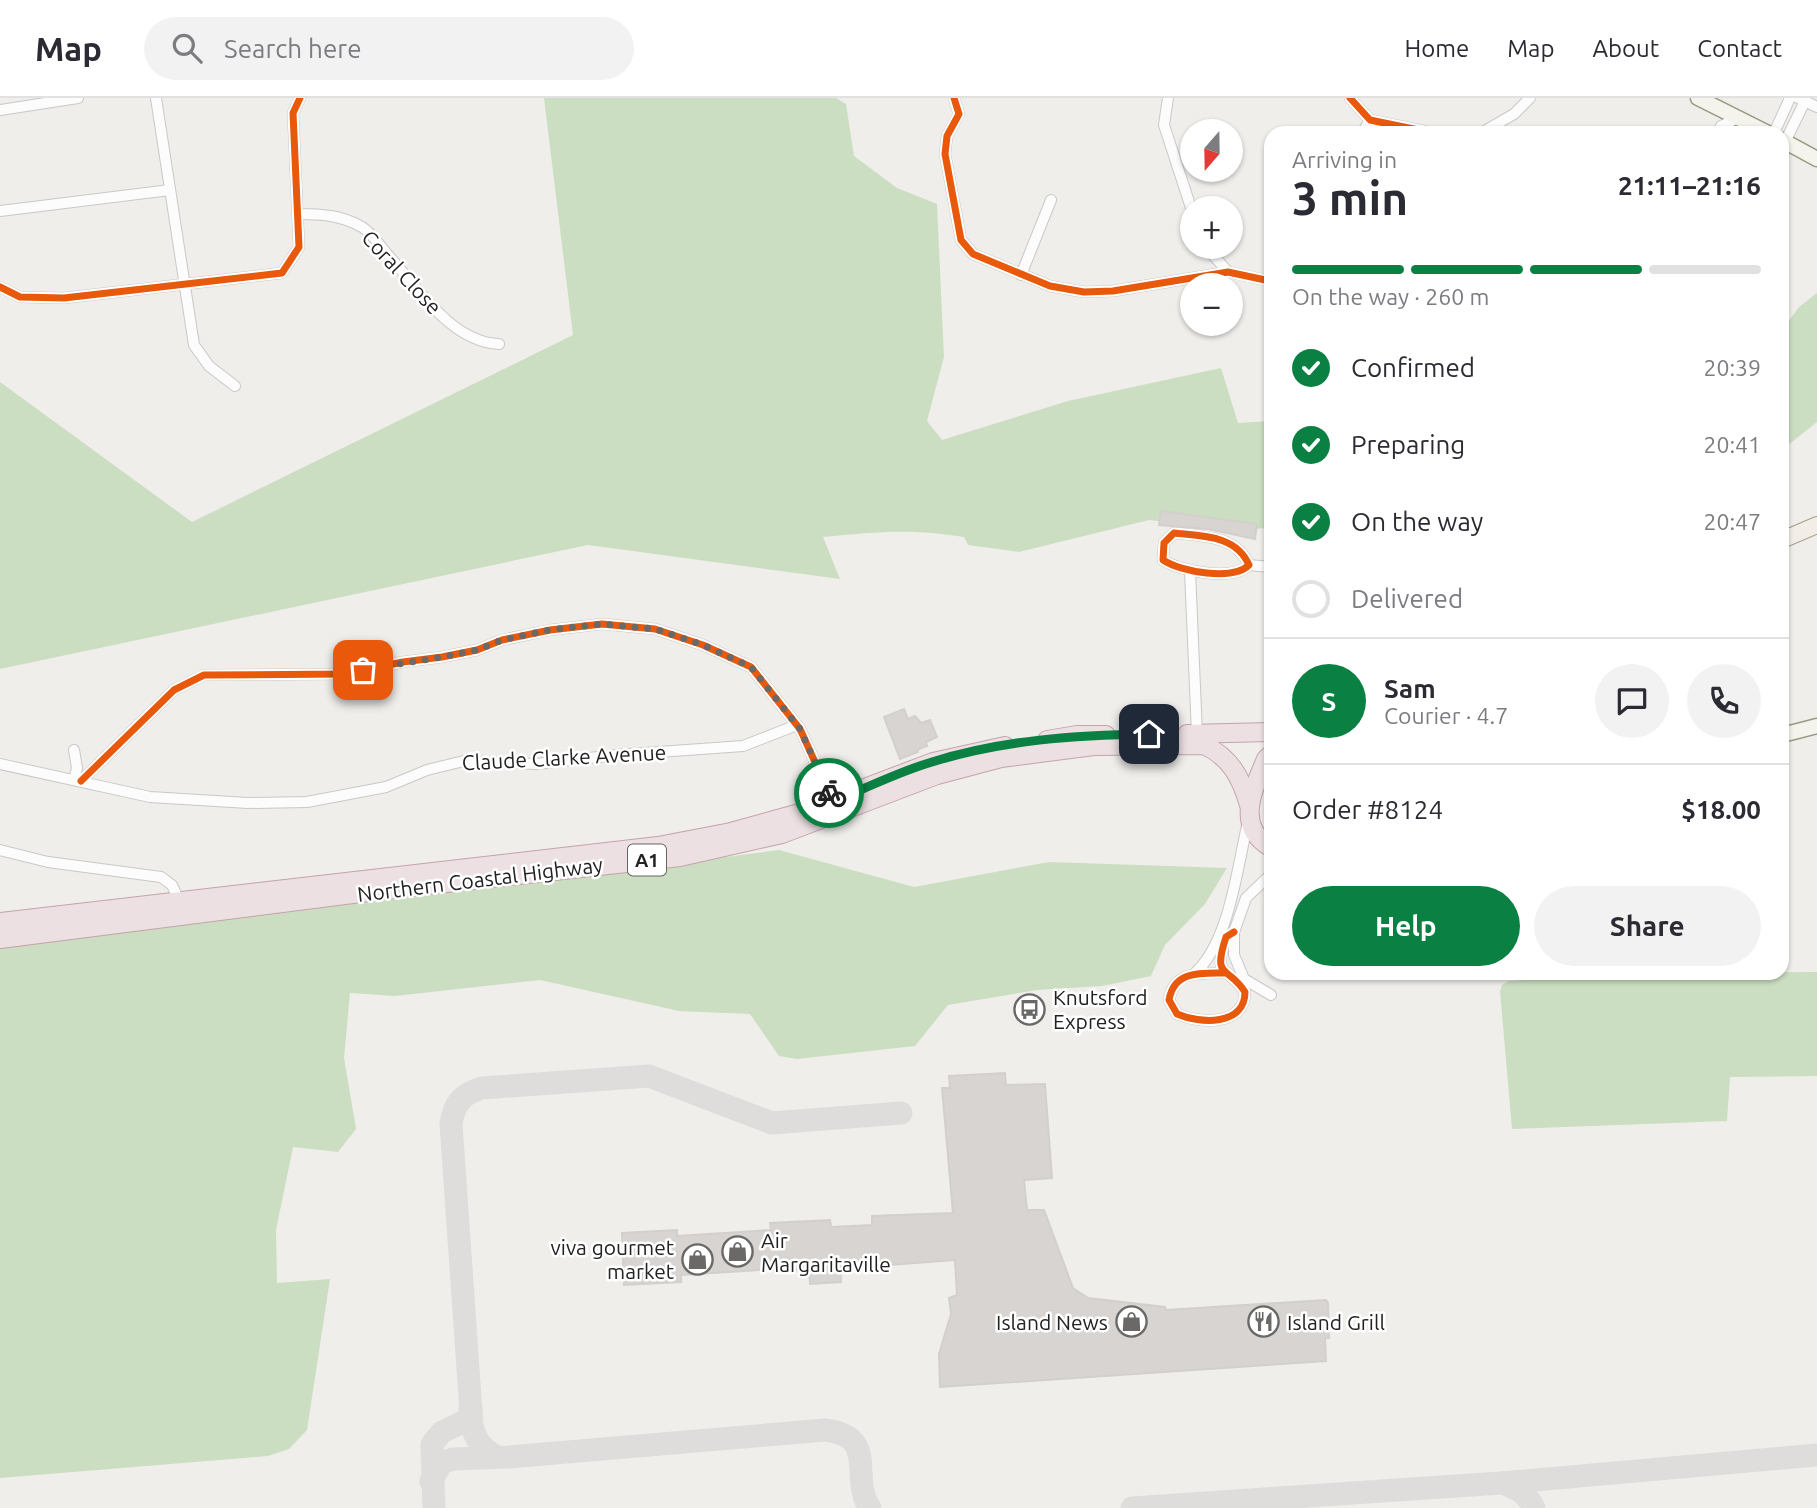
<!DOCTYPE html>
<meta charset="utf-8">
<style>
:root{--surface:#fff;--page:#f2f2f3;--text:#2b2b33;--muted:#7c7c81;--line:#e1e1e2;--accent:#0b8043}
body{margin:0;font-family:Ubuntu,sans-serif;background:var(--page);color:var(--text);height:100vh;display:flex;flex-direction:column;font-size:26px;white-space:nowrap}
*{box-sizing:border-box;margin:0}
p{font-size:23px;color:var(--muted)}
.icon{flex:none;width:38px;height:38px;fill:none;stroke:currentColor;stroke-width:2;stroke-linecap:round;stroke-linejoin:round}
.map{position:relative;flex:1;overflow:hidden}
.sheet{position:absolute;left:1264px;top:28px;width:525px;height:854px;display:flex;flex-direction:column;background:var(--surface);border-radius:21px;box-shadow:0 2px 5px #0004}
.sheet>*{flex:none}
.needle{width:46px;rotate:200deg}
.buttons{position:absolute;left:1180px;top:21px;display:grid;gap:14px}
.buttons a{display:grid;place-items:center;width:63px;height:63px;border-radius:50%;background:var(--surface);box-shadow:0 2px 5px #0004;font-size:35px}
.pin{position:absolute;display:grid;place-items:center;width:60px;height:60px;color:#fff;margin:-30px;border-radius:14px;box-shadow:0 4px 10px #0006}
.courier{position:absolute;display:grid;place-items:center;width:70px;height:70px;margin:-35px;border:5px solid #0b8043;border-radius:50%;background:#fff;color:#222;box-shadow:0 2px 9px #0007}
.headline em{font-style:normal;font-weight:700}
.headline div{display:flex;flex-direction:column-reverse}
.headline{display:flex;align-items:center;justify-content:space-between;height:119px;padding:0 28px}
h1{font-size:46px;font-weight:700;line-height:52px}
.bar{display:grid;grid-template-columns:repeat(4,1fr);gap:10px 7px;align-content:center;height:84px;padding:0 28px}
.bar i{height:9px;border-radius:5px;background:var(--line)}
.bar .on{background:var(--accent)}
.bar p{grid-column:span 4}
.line{display:flex;align-items:center;gap:18px;padding:0 28px;border-top:2px solid var(--line)}
.line div{flex:1}
.round{display:grid;place-items:center;flex:none;width:74px;height:74px;border-radius:37px;background:var(--page)}
ol{padding:0 28px;list-style:none}
li{display:flex;align-items:center;gap:21px;height:77px}
li p{margin-inline-start:auto}
li .icon{padding:7px;border-radius:50%;background:var(--accent);color:#fff;stroke-width:4}
li:last-child{color:var(--muted)}
li i{width:38px;height:38px;border:4px solid var(--line);border-radius:50%}
.action{display:flex;gap:14px;margin-top:auto;padding:14px 28px}
.action a{flex:1;height:80px;border-radius:42px;background:var(--accent);color:#fff;font-size:28px;font-weight:700;line-height:80px;text-align:center}
.action a+a{background:var(--page);color:var(--text)}
header{display:flex;align-items:center;gap:42px;box-sizing:border-box;height:98px;padding:0 35px;background:var(--surface);border-bottom:2px solid var(--line)}
header strong{font-size:33px}
nav{display:flex;gap:38px;margin-inline-start:auto;font-size:24px}
.search{width:490px;height:63px;background:var(--page);display:flex;align-items:center;gap:18px;box-sizing:border-box;padding:0 24px;border-radius:38px;color:var(--muted);font-size:26px}
.map>svg:first-child{display:block}
.forest{fill:#cbdec1}
.lines{fill:none;stroke-linecap:round;stroke-linejoin:round}
.taxiway{stroke:#dedddc;stroke-width:23}
.building{fill:#d7d4d2;stroke:#d3d0cc;stroke-width:2}
.street-casing{stroke:#c9c8c7;stroke-width:12}
.secondary-casing{stroke:#999a82;stroke-width:17}
.primary-casing{stroke:#a79c86;stroke-width:18}
.highway-casing{stroke:#c5a2ac;stroke-width:20}
.street{stroke:#fdfcfc;stroke-width:10}
.secondary{stroke:#f4f4ed;stroke-width:14}
.primary{stroke:#f3ede7;stroke-width:16}
.highway{stroke:#ece0e2;stroke-width:18}
.cycleway-casing{stroke:#fff;stroke-width:11}
.cycleway{stroke:#e8590c;stroke-width:7}
.done{stroke:#6a6968;stroke-width:7;stroke-dasharray:0 12.6}
.route{stroke:#0b8043;stroke-width:9}
.labels{text-anchor:middle;dominant-baseline:central;stroke-width:5;stroke-linejoin:round;paint-order:stroke}
.shield{fill:#fff;stroke:#646464;stroke-width:2}
.shield-label{font-size:19px;font-weight:bold;fill:#222}
.street-label{font-size:21px;fill:#222;stroke:#fff}
.poi-label{font-size:21px;fill:#222;stroke:#fff;text-anchor:start}
</style>
<header>
<strong>Map</strong>
<div class="search"><svg class="icon" aria-label="search" viewBox="0 0 24 24"><circle cx="10" cy="10" r="6"/><path d="M15 15l6 6"/></svg>Search here</div>
<nav><a>Home</a><a>Map</a><a>About</a><a>Contact</a></nav>
</header>
<div class="map">
<svg width="1817" height="1410" viewBox="0 0 1817 1410">
<rect width="100%" height="100%" fill="#f0eeeb"/>
<g class="forest">
<path d="M544,0H836L846,6L854,58L897,90L937,106L944,259L927,323L942,342L1068,303L1221,270L1238,325L1270,323V430L1234,432L1149,422L1019,454L968,447L964,439C911,430 875,434 823,439L840,481L588,447L0,571V284L192,424L573,237Z"/>
<polygon points="1817,195 1817,324 1782,352 1782,232 1799,209"/>
<polygon points="779,752 914,789 1049,764 1227,770 1205,806 1165,847 1151,878 1102,888 1037,892 948,907 915,948 797,961 779,958 750,916 679,913 540,882 395,898 350,895 344,960 356,1031 338,1054 293,1049 276,1132 277,1185 330,1181 307,1332 289,1351 268,1358 0,1380 0,846 548,782"/>
<polygon points="1817,874 1817,978 1730,979 1727,1023 1512,1031 1500,893 1502,887 1509,883 1644,875"/>
</g>
<g class="lines">
<g class="taxiway">
<path d="M495,1358C482,1350 476,1343 472,1328L451,1026C454,1005 462,996 482,990L649,978L772,1025L901,1015"/>
<path d="M431,1383L442,1365L453,1361L508,1359L825,1332C880,1338 849,1381 870,1410"/>
<path d="M1501,1385C1516,1389 1528,1396 1534,1410"/>
<polyline points="434,1410 432,1346 442,1334 467,1322 471,1311"/>
<polyline points="1132,1410 1501,1385 1817,1357"/>
</g>
</g>
<g class="building">
<polygon points="1161,413 1257,426 1255,441 1208,431 1159,427"/>
<polygon points="904,611 908,621 915,618 921,625 930,622 937,639 926,644 927,648 917,652 918,654 900,661 884,619"/>
<polygon points="1005,975 1006,987 1045,986 1052,1080 1024,1082 1027,1112 1044,1112 1073,1190 1088,1200 1165,1209 1166,1212 1326,1202 1328,1205 1329,1240 1325,1240 1326,1263 940,1289 939,1256 951,1216 949,1200 957,1197 955,1162 876,1168 876,1162 840,1165 841,1184 810,1186 809,1171 774,1174 774,1171 681,1177 681,1184 624,1187 622,1135 677,1132 677,1138 771,1132 770,1125 830,1122 831,1129 872,1127 872,1118 953,1115 942,990 950,990 949,978"/>
</g>
<g class="lines">
<defs>
<g id="street">
<polyline points="156,0 194,247 209,268 235,288"/>
<polyline points="954,0 959,16 947,38 945,56 961,142 973,156 1050,188 1084,194 1113,193 1228,174 1270,183"/>
<polyline points="1168,0 1164,27 1192,113"/>
<polyline points="1350,0 1370,22 1433,35"/>
<polyline points="1798,0 1817,9"/>
<polyline points="0,12 78,0"/>
<polyline points="1362,35 1370,22"/>
<polyline points="1481,35 1514,16 1530,0"/>
<polyline points="1718,35 1721,28 1738,20"/>
<polyline points="1774,35 1790,0"/>
<polyline points="1785,44 1805,3"/>
<polyline points="0,113 170,92"/>
<path d="M298,116C321,116 341,117 362,129C372,135 380,148 388,157C418,190 451,244 499,246"/>
<polyline points="1206,149 1228,174"/>
<polyline points="1021,177 1051,102"/>
<polyline points="0,189 20,199 64,200 282,175 299,149 293,15 300,0"/>
<path d="M1174,435C1202,438 1236,437 1249,467C1233,483 1181,474 1163,462L1164,445Z"/>
<polyline points="1249,467 1270,469"/>
<polyline points="1190,473 1197,636"/>
<polyline points="74,652 77,670 74,682"/>
<polyline points="0,666 150,699 248,705 307,704 386,689 427,672 464,663 536,666 616,657 743,648 797,627"/>
<polyline points="81,683 174,592 204,577 344,576 403,564 442,559 477,552 502,542 550,532 602,526 655,531 703,547 751,569 800,631 833,704"/>
<polyline points="0,752 48,764 161,779 172,787 181,807"/>
<polyline points="1270,777 1246,800 1234,834 1234,857 1244,881 1271,897"/>
<path d="M1195,875C1230,843 1237,769 1248,724"/>
<path d="M1224,875C1199,875 1174,873 1169,902L1177,916C1200,926 1245,928 1245,894C1228,867 1212,882 1226,839L1234,834"/>
</g>
<g id="secondary">
<polyline points="1698,0 1768,35"/>
<polyline points="1782,42 1817,61"/>
<polyline points="1782,637 1817,628"/>
</g>
<polyline id="primary" points="1782,442 1817,427"/>
<g id="highway">
<polyline points="1187,636 1270,634"/>
<polyline points="1047,642 1077,637 1106,637"/>
<path d="M1270,657L1266,661C1253,692 1235,728 1270,749"/>
<polyline points="0,824 658,748 731,734 796,716 933,664 1005,648"/>
<path d="M0,841L376,793L680,759L782,736L937,677L1001,660L1094,648L1204,647C1230,659 1241,679 1249,707"/>
</g>
</defs>
<use href="#street" class="street-casing"/>
<use href="#secondary" class="secondary-casing"/>
<use href="#primary" class="primary-casing"/>
<use href="#highway" class="highway-casing"/>
<use href="#street" class="street"/>
<use href="#secondary" class="secondary"/>
<use href="#primary" class="primary"/>
<use href="#highway" class="highway"/>
<defs>
<g id="cycleway">
<polyline points="954,0 959,16 947,38 945,56 961,142 973,156 1050,188 1084,194 1113,193 1228,174 1270,183"/>
<polyline points="1350,0 1370,22 1433,35"/>
<polyline points="0,189 20,199 64,200 282,175 299,149 293,15 300,0"/>
<path d="M1174,435C1202,438 1236,437 1249,467C1233,483 1181,474 1163,462L1164,445Z"/>
<polyline points="81,683 174,592 204,577 344,576 403,564 442,559 477,552 502,542 550,532 602,526 655,531 703,547 751,569 800,631 833,704"/>
<path d="M1224,875C1199,875 1174,873 1169,902L1177,916C1200,926 1245,928 1245,894C1228,867 1212,882 1226,839L1234,834"/>
</g>
</defs>
<use href="#cycleway" class="cycleway-casing"/>
<use href="#cycleway" class="cycleway"/>
</g>
<g class="lines">
<polyline class="done" points="363,572 442,559 477,552 502,542 550,532 601,526 655,531 703,547 751,569 800,631 829,695"/>
<path class="route" d="M829,695L833,704C866,690 898,674 932,664C1002,642 1076,637 1149,636"/>
</g>
<defs>
<symbol id="bus-ring" viewBox="-11 -11 22 22"><circle r="9.5" fill="#fff" stroke="#6a6968" stroke-width="1.5"/><path d="M-5-6H5V4H4V6H2V4H-2V6H-4V4H-5ZM-3.5-4V0h7V-4ZM-3.5 1.2v1.5H-2V1.2ZM2 1.2v1.5H3.5V1.2Z" fill="#6a6968"/></symbol>
<symbol id="shop-ring" viewBox="-11 -11 22 22"><circle r="9.5" fill="#fff" stroke="#6a6968" stroke-width="1.5"/><path d="M-5-2.5h2.3a2.7 3.5 0 0 1 5.4 0H5L5.5 6h-11ZM-1.5-2.5h3a1.5 2.3 0 0 0-3 0Z" fill="#6a6968"/></symbol>
<symbol id="restaurant-ring" viewBox="-11 -11 22 22"><circle r="9.5" fill="#fff" stroke="#6a6968" stroke-width="1.5"/><path d="M-5-6h1v4h1v-4h1v4h1v-4h1v5L-1.5 .5V6h-2V.5L-5-1ZM5-6V6H3V1.5H1.5Q1.5-4 5-6Z" fill="#6a6968"/></symbol>
</defs>
<g fill-rule="evenodd">
<use href="#bus-ring" x="1012" y="894" width="35" height="35"/>
<use href="#shop-ring" x="720" y="1136" width="35" height="35"/>
<use href="#shop-ring" x="680" y="1144" width="35" height="35"/>
<use href="#shop-ring" x="1114" y="1206" width="35" height="35"/>
<use href="#restaurant-ring" x="1246" y="1206" width="35" height="35"/>
</g>
<g class="labels">
<rect class="shield" x="628" y="746.5" width="38" height="31" rx="5"/>
<g class="shield-label">
<text x="647" y="762">A1</text>
</g>
<g class="street-label">
<text transform="translate(402 174) rotate(47)">Coral Close</text>
<text transform="translate(564 659) rotate(-3)">Claude Clarke Avenue</text>
<text transform="translate(480 781) rotate(-7)">Northern Coastal Highway</text>
</g>
<g class="poi-label">
<text x="1053" y="899">Knutsford<tspan x="1053" dy="24">Express</tspan></text>
<text x="761" y="1142">Air<tspan x="761" dy="24">Margaritaville</tspan></text>
<text x="674" y="1149" text-anchor="end">viva gourmet<tspan x="674" dy="24">market</tspan></text>
<text x="1108" y="1224" text-anchor="end">Island News</text>
<text x="1287" y="1224">Island Grill</text>
</g>
</g>
</svg>
<div class="buttons">
<a><svg class="needle" viewBox="-14 -14 28 28"><path d="M0-13l5 13h-10z" fill="#e53935"/><path d="M0 13l5-13h-10z" fill="#7c7c81"/></svg></a>
<a>+</a>
<a>−</a>
</div>
<div class="pin" style="left:363px;top:572px;background:#ea580c"><svg class="icon" aria-label="bag" viewBox="0 0 24 24"><path d="M5 8h14l-1 12H6zM9 8a3 3 0 0 1 6 0"/></svg></div>
<div class="pin" style="left:1149px;top:636px;background:#1f2937"><svg class="icon" aria-label="home" viewBox="0 0 24 24"><path d="M3 11l9-7 9 7M6 9v11h12V9"/></svg></div>
<div class="courier" style="left:829px;top:695px"><svg class="icon" aria-label="bike" viewBox="0 0 24 24"><circle cx="6" cy="16" r="4"/><circle cx="18" cy="16" r="4"/><path d="M6 16l4-8h5l3 8M10 8l3 8H6M13 5h3"/></svg></div>
<section class="sheet">
<div class="headline"><div><h1>3 min</h1><p>Arriving in</p></div><em>21:11–21:16</em></div>
<div class="bar"><i class="on"></i><i class="on"></i><i class="on"></i><i></i><p>On the way · 260 m</p></div>
<ol>
<li><svg class="icon" aria-label="check" viewBox="0 0 24 24"><path d="M5 12l5 5 9-10"/></svg>Confirmed<p>20:39</p></li>
<li><svg class="icon" aria-label="check" viewBox="0 0 24 24"><path d="M5 12l5 5 9-10"/></svg>Preparing<p>20:41</p></li>
<li><svg class="icon" aria-label="check" viewBox="0 0 24 24"><path d="M5 12l5 5 9-10"/></svg>On the way<p>20:47</p></li>
<li><i></i>Delivered</li>
</ol>
<div class="line" style="height:126px"><b class="round" style="background:var(--accent);color:#fff">S</b><div><b>Sam</b><p>Courier · 4.7</p></div><a class="round"><svg class="icon" aria-label="chat" viewBox="0 0 24 24"><path d="M4 5h16v11H9l-5 4z"/></svg></a><a class="round"><svg class="icon" aria-label="phone" viewBox="0 0 24 24"><path d="M5 4h4l2 5-3 2q2 4 5 5l2-3 5 2v4C11 20 4 13 5 4z"/></svg></a></div>
<div class="line" style="height:91px"><div>Order #8124</div><b>$18.00</b></div>
<div class="action"><a>Help</a><a>Share</a></div>
</section>
</div>
